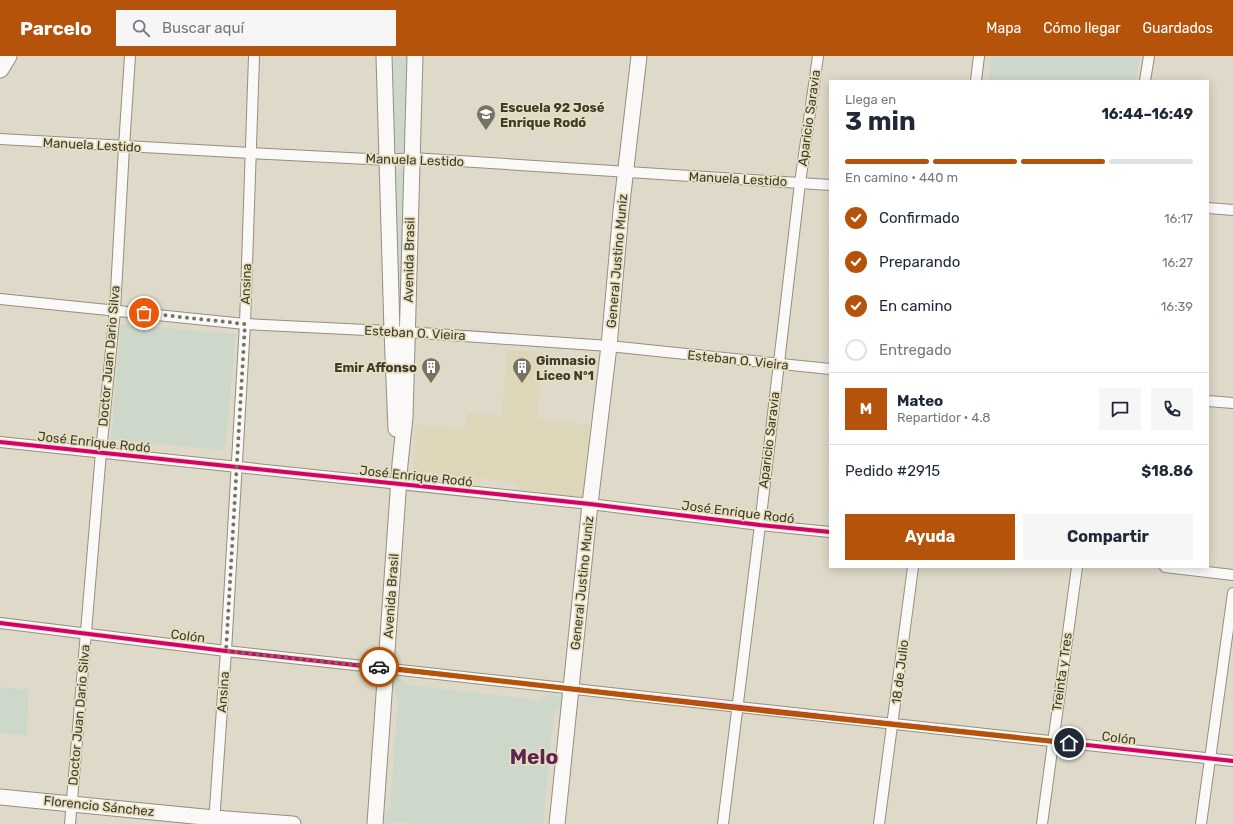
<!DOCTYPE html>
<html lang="es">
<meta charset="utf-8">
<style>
:root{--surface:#fff;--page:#f6f6f7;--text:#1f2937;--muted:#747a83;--line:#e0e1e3;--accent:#b45309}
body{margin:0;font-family:Rubik,sans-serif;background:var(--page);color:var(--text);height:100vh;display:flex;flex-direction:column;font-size:15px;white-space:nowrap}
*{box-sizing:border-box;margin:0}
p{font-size:13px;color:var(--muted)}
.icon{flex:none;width:22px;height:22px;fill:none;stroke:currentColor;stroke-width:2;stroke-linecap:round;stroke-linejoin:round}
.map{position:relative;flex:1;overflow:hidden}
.sheet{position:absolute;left:829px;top:24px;width:380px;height:488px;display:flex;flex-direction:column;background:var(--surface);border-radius:0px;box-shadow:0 2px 10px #0003}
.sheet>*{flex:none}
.pin{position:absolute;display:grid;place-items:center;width:34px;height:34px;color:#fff;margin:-17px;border:2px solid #fff;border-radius:50%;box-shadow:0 1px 4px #0007}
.courier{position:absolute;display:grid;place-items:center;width:40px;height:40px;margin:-20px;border:3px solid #b45309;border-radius:50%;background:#fff;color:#222;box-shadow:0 1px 5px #0007}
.head em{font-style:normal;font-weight:700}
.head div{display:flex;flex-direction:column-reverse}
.head{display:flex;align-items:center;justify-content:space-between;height:68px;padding:0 16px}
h1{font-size:26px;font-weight:700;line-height:30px}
.bar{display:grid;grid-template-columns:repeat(4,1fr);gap:6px 4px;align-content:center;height:48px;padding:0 16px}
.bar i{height:5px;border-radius:3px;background:var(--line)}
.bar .selected{background:var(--accent)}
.bar p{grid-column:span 4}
.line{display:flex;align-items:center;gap:10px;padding:0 16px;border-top:1px solid var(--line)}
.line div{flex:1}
.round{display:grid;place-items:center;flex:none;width:42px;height:42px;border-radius:0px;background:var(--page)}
ol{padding:0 16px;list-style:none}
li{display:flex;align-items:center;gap:12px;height:44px}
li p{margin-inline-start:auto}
li .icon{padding:4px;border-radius:50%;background:var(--accent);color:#fff;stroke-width:4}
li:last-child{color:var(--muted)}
li i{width:22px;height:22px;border:2px solid var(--line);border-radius:50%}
.cta{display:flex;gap:8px;margin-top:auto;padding:8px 16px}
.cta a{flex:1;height:46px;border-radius:0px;background:var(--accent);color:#fff;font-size:16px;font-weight:700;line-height:46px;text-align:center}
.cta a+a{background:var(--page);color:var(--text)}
header{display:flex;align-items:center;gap:24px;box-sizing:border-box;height:56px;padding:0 20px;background:var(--accent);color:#fff}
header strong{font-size:19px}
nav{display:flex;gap:22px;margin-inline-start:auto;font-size:14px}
.search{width:280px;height:36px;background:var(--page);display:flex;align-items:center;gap:10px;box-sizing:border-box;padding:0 14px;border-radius:0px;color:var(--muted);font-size:15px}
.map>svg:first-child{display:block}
.built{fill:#ddd6b8}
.green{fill:#cdd8ca}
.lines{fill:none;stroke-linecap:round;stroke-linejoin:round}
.street-casing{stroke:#938f82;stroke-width:12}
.secondary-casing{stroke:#938f82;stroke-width:17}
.primary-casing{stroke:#938f82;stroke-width:19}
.street{stroke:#faf9f7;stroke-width:10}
.secondary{stroke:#faf9f7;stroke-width:15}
.primary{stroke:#faf9f7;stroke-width:17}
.cycleway-casing{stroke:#e7dfbf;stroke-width:6}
.cycleway{stroke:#d6006c;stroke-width:4}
.done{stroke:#767264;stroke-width:4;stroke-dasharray:0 7.2}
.route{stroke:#b45309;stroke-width:5}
.labels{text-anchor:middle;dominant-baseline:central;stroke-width:3.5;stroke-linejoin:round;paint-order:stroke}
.poi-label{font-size:13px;font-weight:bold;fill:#3e3b2e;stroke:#e7dfbf;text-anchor:start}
.street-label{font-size:13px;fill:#3e3b2e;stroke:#e7dfbf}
.town-label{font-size:21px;font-weight:bold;fill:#5d2652;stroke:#e7dfbf}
</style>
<header>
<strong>Parcelo</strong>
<div class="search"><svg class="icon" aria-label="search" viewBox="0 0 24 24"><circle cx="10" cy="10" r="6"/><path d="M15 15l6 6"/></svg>Buscar aquí</div>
<nav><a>Mapa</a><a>Cómo llegar</a><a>Guardados</a></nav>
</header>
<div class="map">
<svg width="1233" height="768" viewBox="0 0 1233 768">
<rect width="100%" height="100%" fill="#ded9c8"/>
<polygon class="built" points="507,294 543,296 537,363 590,369 582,441 518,434 519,427 414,415 416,368 465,373 467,357 502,360"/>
<g class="green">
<polygon points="391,0 407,0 404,96 392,97"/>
<polygon points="992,0 1140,0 1136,25 988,25"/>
<polygon points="393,114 404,114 400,263 395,262"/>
<polygon points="121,268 236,278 225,394 111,384"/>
<path d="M394,621C401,620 403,623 406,629L538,644C546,640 554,635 561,642L562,645L561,652L554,657L543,766L544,768H416L394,766L392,768H382V758L390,753L398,640L393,634L392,624Z"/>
<polygon points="0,631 28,634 27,679 0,677"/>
</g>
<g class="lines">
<defs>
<g id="street">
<polyline points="976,25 979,0"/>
<polyline points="1145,25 1149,0"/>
<polyline points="0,83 251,97 388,104 412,102 830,129"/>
<polyline points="1208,152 1233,154"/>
<polyline points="0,243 245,268 407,276 609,290 830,313"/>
<polyline points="1208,345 1233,347"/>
<polyline points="0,386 590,448 760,469 830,476"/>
<polyline points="1165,511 1233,519"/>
<polyline points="0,567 226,595 1233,705"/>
<polyline points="214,767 226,595 245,268 254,0"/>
<polyline points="70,768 101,396 115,254 124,91 130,0"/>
<polyline points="723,768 760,469 800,127 818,0"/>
<polyline points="879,768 913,511"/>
<polyline points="1042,768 1077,511"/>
<polyline points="1201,768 1233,537"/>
</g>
<g id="secondary">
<polyline points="384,0 392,275 396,373"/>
<polyline points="0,741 214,762 293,768"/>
<polyline points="375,768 400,408 405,361 415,0"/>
<polyline points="557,768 590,448 609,290 621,155 639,0"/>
</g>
<polyline id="primary" points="0,13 8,0"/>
</defs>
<use href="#street" class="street-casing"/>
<use href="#secondary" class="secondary-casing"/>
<use href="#primary" class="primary-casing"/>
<use href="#street" class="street"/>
<use href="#secondary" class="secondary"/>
<use href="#primary" class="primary"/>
<defs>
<g id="cycleway">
<polyline points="0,386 590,448 760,469 830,476"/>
<polyline points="0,567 226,595 1233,705"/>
</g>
</defs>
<use href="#cycleway" class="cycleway-casing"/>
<use href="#cycleway" class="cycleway"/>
</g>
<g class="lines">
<polyline class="done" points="144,257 245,268 226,595 379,611"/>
<polyline class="route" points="379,611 737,652 1069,687"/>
</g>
<defs>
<symbol id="school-pin" viewBox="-11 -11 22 30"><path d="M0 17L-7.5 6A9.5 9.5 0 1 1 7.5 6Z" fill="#767264" stroke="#e7dfbf"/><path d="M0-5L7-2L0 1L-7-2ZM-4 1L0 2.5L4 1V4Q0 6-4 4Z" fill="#fff"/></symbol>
<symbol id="building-pin" viewBox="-11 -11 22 30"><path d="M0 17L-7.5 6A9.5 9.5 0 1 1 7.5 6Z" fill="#767264" stroke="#e7dfbf"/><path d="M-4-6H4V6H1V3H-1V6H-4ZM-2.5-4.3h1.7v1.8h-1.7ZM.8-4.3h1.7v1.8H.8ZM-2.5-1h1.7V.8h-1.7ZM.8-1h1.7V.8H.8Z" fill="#fff"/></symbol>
</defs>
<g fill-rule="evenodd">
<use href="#school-pin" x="475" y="47" width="22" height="30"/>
<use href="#building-pin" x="420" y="300" width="22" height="30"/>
<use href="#building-pin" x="511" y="300" width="22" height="30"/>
</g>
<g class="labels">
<g class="poi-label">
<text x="500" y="51">Escuela 92 José<tspan x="500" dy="15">Enrique Rodó</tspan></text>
<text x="536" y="304">Gimnasio<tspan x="536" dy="15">Liceo Nº1</tspan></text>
<text x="417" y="311" text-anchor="end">Emir Affonso</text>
</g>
<g class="street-label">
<text transform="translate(809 62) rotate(-82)">Aparicio Saravia</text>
<text transform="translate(92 89) rotate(3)">Manuela Lestido</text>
<text transform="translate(415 104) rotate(2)">Manuela Lestido</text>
<text transform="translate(738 123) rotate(3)">Manuela Lestido</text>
<text transform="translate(409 204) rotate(-89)">Avenida Brasil</text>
<text transform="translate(617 205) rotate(-85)">General Justino Muniz</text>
<text transform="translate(246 228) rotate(-88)">Ansina</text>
<text transform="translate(415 277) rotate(3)">Esteban O. Vieira</text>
<text transform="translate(109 300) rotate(-85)">Doctor Juan Dario Silva</text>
<text transform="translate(738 304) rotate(6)">Esteban O. Vieira</text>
<text transform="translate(769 384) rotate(-83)">Aparicio Saravia</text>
<text transform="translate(94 386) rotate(6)">José Enrique Rodó</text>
<text transform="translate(416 420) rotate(6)">José Enrique Rodó</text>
<text transform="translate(738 456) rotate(7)">José Enrique Rodó</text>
<text transform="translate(582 527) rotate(-84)">General Justino Muniz</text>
<text transform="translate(391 540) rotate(-86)">Avenida Brasil</text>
<text transform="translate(188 580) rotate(7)">Colón</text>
<text transform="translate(900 616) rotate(-83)">18 de Julio</text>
<text transform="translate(1062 616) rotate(-82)">Treinta y Tres</text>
<text transform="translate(223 636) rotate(-86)">Ansina</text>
<text transform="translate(79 659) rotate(-85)">Doctor Juan Dario Silva</text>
<text transform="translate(1119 682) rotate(7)">Colón</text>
<text transform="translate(99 750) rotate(6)">Florencio Sánchez</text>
</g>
<g class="town-label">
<text x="534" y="700">Melo</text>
</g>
</g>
</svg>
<div class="pin" style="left:144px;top:257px;background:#ea580c"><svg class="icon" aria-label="bag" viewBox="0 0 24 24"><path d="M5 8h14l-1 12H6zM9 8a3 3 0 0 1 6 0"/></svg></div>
<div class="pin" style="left:1069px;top:687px;background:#1f2937"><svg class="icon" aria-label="home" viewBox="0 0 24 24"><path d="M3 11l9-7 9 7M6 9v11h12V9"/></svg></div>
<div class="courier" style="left:379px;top:611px"><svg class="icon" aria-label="car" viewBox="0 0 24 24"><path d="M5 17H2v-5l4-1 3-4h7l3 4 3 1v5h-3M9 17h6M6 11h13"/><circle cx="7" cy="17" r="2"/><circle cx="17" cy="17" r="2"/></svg></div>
<section class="sheet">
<div class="head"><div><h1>3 min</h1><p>Llega en</p></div><em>16:44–16:49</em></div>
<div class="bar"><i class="selected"></i><i class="selected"></i><i class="selected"></i><i></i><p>En camino · 440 m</p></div>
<ol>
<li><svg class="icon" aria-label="check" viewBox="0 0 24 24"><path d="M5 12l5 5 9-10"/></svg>Confirmado<p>16:17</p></li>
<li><svg class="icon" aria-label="check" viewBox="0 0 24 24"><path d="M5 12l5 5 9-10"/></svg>Preparando<p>16:27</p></li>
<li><svg class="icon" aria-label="check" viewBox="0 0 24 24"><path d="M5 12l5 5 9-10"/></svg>En camino<p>16:39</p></li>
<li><i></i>Entregado</li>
</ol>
<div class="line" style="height:72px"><b class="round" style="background:var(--accent);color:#fff">M</b><div><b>Mateo</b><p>Repartidor · 4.8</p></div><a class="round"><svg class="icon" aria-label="chat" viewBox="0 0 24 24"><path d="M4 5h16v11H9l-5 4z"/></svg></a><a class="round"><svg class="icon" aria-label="phone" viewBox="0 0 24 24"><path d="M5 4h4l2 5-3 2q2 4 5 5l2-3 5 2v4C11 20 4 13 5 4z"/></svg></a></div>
<div class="line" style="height:52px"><div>Pedido #2915</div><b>$18.86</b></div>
<div class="cta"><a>Ayuda</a><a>Compartir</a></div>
</section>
</div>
